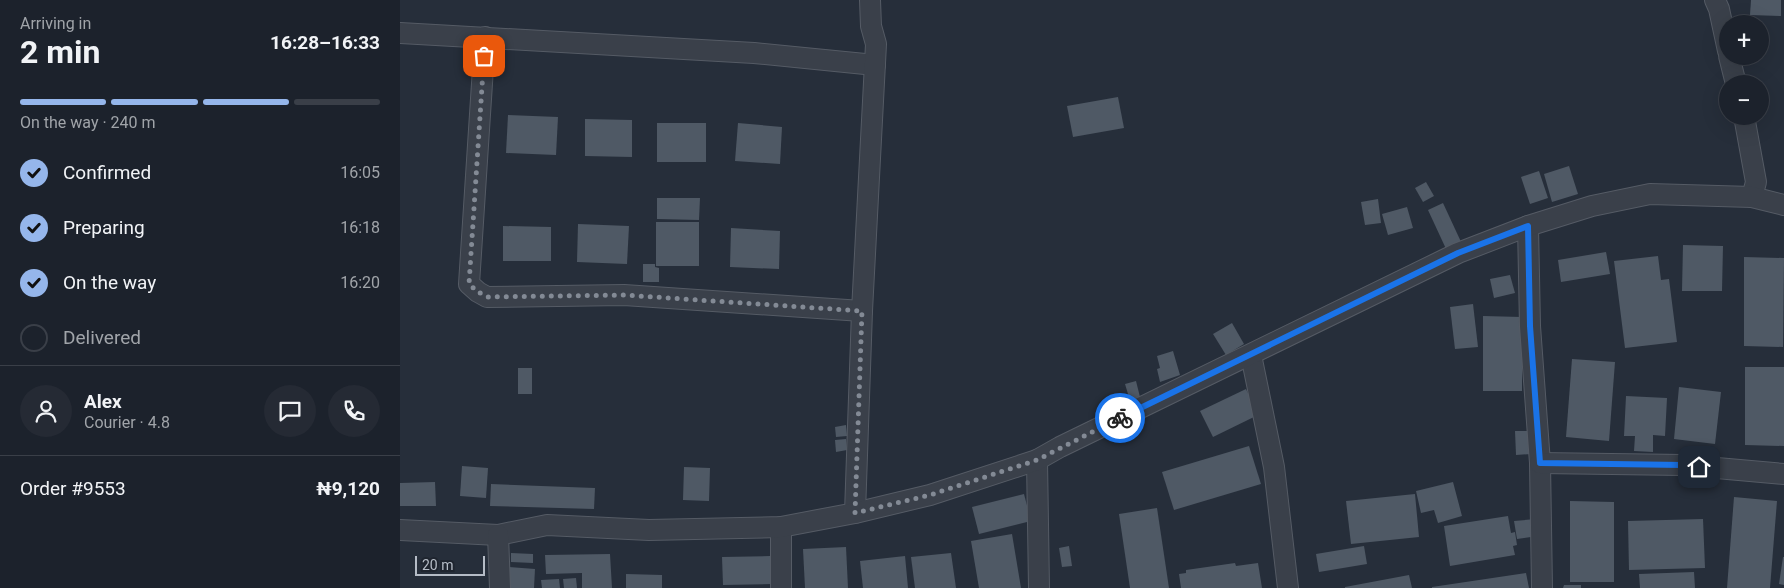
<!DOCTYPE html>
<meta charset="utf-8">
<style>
:root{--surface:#1c222c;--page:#252a34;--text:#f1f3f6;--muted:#a0a4a9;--line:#3a3f48;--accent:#95b6eb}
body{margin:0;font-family:Roboto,sans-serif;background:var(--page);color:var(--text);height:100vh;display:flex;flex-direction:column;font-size:19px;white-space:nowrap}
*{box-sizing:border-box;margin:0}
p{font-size:16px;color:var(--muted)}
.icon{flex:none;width:28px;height:28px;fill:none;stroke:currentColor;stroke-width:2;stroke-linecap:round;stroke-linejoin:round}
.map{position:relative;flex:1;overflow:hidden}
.side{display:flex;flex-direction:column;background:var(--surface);width:400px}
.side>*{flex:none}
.fabs{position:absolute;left:1319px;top:15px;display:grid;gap:10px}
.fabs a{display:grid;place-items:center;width:50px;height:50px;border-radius:50%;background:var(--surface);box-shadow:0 5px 20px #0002,0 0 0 1px var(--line);font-size:25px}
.scale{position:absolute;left:15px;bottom:12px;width:70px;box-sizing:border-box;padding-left:5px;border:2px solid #b5bcc6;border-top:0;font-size:14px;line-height:18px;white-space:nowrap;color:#b5bcc6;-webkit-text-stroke:4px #1f252f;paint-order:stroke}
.pin{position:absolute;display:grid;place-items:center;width:42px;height:42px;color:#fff;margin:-21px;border-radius:10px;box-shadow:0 2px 8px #0006}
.courier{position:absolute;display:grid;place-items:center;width:50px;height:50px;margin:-25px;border:4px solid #1a73e8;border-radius:50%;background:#fff;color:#222;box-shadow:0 1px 6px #0007}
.headline em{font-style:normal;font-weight:700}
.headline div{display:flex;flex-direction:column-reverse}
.headline{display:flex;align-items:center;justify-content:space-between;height:85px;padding:0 20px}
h1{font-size:32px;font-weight:700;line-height:38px}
.bar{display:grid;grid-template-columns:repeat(4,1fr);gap:8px 5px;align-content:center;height:60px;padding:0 20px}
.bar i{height:6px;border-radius:4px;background:var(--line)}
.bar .selected{background:var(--accent)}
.bar p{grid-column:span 4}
.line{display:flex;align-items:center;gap:12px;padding:0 20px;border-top:1px solid var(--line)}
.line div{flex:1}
.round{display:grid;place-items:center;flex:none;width:52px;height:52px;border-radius:26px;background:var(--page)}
ol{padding:0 20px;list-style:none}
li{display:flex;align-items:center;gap:15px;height:55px}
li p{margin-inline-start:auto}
li .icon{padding:5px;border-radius:50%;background:var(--accent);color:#111;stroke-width:4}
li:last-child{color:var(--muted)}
li i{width:28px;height:28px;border:2px solid var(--line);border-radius:50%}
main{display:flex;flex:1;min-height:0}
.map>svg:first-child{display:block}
.building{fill:#4f5965}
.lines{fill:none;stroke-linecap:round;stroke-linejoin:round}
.street-casing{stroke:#555b65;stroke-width:22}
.street{stroke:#3a404a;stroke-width:20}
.done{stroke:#838a95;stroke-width:5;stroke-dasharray:0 9}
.route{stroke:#1a73e8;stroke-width:6}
</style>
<main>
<section class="side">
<div class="headline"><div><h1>2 min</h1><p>Arriving in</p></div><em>16:28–16:33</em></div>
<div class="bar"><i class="selected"></i><i class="selected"></i><i class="selected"></i><i></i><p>On the way · 240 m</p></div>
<ol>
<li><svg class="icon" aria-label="check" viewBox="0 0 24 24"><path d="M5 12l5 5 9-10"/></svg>Confirmed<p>16:05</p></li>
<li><svg class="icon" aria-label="check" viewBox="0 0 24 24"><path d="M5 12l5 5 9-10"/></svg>Preparing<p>16:18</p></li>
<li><svg class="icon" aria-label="check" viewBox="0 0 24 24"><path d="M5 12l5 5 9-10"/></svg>On the way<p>16:20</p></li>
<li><i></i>Delivered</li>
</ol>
<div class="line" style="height:90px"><a class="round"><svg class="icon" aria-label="person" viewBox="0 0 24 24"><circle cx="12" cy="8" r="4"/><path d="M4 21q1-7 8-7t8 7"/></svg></a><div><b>Alex</b><p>Courier · 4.8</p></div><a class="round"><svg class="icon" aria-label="chat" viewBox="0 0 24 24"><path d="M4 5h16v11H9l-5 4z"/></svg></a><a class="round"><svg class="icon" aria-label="phone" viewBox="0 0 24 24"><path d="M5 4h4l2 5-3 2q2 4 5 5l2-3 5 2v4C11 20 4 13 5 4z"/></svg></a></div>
<div class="line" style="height:65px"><div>Order #9553</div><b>₦9,120</b></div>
</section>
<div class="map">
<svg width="1384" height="588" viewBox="0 0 1384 588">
<rect width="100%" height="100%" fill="#262e3a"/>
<g class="building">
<polygon points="1351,0 1381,0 1381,16 1350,15"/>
<polygon points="718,97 724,128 673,137 667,106"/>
<polygon points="108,115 158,117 156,155 106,153"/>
<polygon points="185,119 232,120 232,157 185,156"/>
<rect x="257" y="123" width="49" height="39"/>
<polygon points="338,123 382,127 380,164 335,161"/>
<polygon points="1169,166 1178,194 1152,202 1144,174"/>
<polygon points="1139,171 1148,198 1130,204 1121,177"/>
<polygon points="1026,182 1034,196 1023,202 1015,188"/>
<polygon points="257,198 300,198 299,220 257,219"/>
<polygon points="978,199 981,223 965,225 961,202"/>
<polygon points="1043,203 1062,244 1047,251 1028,210"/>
<polygon points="1007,207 1013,228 988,235 982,214"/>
<rect x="256" y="222" width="43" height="44"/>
<polygon points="178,224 229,226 227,264 177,262"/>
<polygon points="103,226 151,227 151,261 103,261"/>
<polygon points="331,228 380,231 379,269 330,267"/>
<polygon points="1283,245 1323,246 1322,291 1282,291"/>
<polygon points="1206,252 1210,274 1161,282 1158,260"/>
<polygon points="1258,256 1261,280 1269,279 1277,342 1225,348 1214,261"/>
<polygon points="1344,257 1384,258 1383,347 1344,346"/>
<polygon points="243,264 255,264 255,267 259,268 259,282 243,282"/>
<polygon points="1110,275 1115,293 1094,298 1090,279"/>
<polygon points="1073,304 1078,347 1055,349 1050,307"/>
<polygon points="1083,316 1122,317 1122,391 1083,391"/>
<polygon points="832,323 844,344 826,355 813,334"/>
<polygon points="773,351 780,375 760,382 757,369 760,368 757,356"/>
<polygon points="1172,359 1215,362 1209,441 1166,437"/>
<polygon points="1345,367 1384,367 1384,446 1345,445"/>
<rect x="118" y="368" width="14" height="26"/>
<polygon points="736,381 741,401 731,404 725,384"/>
<polygon points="1279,387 1321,392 1315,444 1274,439"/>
<polygon points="846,389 858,415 813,437 800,411"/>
<polygon points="1226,396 1267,398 1265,436 1253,435 1253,452 1234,451 1235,436 1224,436"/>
<polygon points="446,425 447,436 436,437 435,427"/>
<polygon points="1115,431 1130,431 1131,454 1116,455"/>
<polygon points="446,439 447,450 436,452 435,440"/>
<polygon points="849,446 861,484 774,510 762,472"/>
<polygon points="62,466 88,468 86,498 60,496"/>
<polygon points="284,467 310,468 309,501 283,500"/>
<polygon points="35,482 36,506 0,506 0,483"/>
<polygon points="1053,482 1062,516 1038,523 1034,510 1021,513 1016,491"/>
<polygon points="91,484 195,488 194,509 90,506"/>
<polygon points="624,494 631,521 579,534 572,507"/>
<polygon points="1015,494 1019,537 951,544 946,501"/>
<polygon points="1334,497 1377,501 1370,588 1327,588"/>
<polygon points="1170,501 1214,502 1214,582 1170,582"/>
<polygon points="757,508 769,588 730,588 719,514"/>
<polygon points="1108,516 1111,533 1115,532 1117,545 1113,546 1115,555 1050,566 1044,526"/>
<polygon points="1136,519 1138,536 1117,539 1114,521"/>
<polygon points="1303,519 1305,568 1229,570 1228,521"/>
<polygon points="612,534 621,588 579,588 571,541"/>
<polygon points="669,546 672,566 662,567 659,548"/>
<polygon points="964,546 967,564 919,572 916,554"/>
<polygon points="446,547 448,588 405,588 403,549"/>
<polygon points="111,553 133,554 133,563 111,562"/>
<polygon points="551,553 556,588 515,588 511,557"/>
<polygon points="210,554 212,588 182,588 182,573 146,574 145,555"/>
<polygon points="370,556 371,584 323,585 322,557"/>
<polygon points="505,556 508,588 463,588 460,561"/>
<polygon points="1383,557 1384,557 1384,585 1379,584"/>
<polygon points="835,563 836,566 858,563 862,588 781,588 779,574 786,573 786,570"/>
<polygon points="109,567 135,569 134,588 108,588"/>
<polygon points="1294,572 1295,588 1240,588 1239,574"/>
<polygon points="1126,573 1129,588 1032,588 1032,587"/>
<polygon points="226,574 262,575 262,588 226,588"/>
<polygon points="1009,575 1012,588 945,588 945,587"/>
<polygon points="176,578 177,588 164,588 163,579"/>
<polygon points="159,579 160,588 142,588 141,580"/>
<polygon points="1164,585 1181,585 1181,588 1163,588"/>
</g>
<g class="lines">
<defs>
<g id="street">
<polyline points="1315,0 1319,9 1328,51"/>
<polyline points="0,33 354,53 475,65"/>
<polyline points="85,37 69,284 78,292 87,297 224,295 462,311"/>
<polyline points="1329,56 1336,84"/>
<polyline points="1344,116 1356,182 1352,197"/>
<polyline points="1128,226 1130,326 1140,463 1142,588"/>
<polyline points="851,355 874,467 888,588"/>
<polyline points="637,460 639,588"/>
<polyline points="1140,463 1283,465 1384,474"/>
<polyline points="455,513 462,311 476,44 471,26 470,0"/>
<polyline points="381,527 381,588"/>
<polyline points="0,530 98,535 147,525 249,530 381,527 455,513 530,495 637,460 660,447 1058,253 1128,226 1192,206 1250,194 1352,197 1384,205"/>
<polyline points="98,535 100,588"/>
</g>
</defs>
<use href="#street" class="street-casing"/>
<use href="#street" class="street"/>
</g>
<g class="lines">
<polyline class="done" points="84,56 69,284 78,292 88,297 224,295 462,311 455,513 530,495 637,460 720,418"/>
<polyline class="route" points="720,418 1058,253 1128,226 1130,326 1140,463 1283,465 1299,467"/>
</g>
</svg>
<div class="fabs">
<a>+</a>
<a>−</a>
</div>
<div class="scale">20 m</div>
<div class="pin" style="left:84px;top:56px;background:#ea580c"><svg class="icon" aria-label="bag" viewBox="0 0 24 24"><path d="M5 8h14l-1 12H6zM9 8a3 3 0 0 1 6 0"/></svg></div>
<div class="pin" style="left:1299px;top:467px;background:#1f2937"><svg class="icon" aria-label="home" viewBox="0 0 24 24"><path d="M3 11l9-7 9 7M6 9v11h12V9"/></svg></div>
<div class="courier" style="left:720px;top:418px"><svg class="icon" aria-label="bike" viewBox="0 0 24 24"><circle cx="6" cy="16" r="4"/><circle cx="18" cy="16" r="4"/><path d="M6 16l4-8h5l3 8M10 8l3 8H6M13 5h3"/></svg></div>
</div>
</main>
